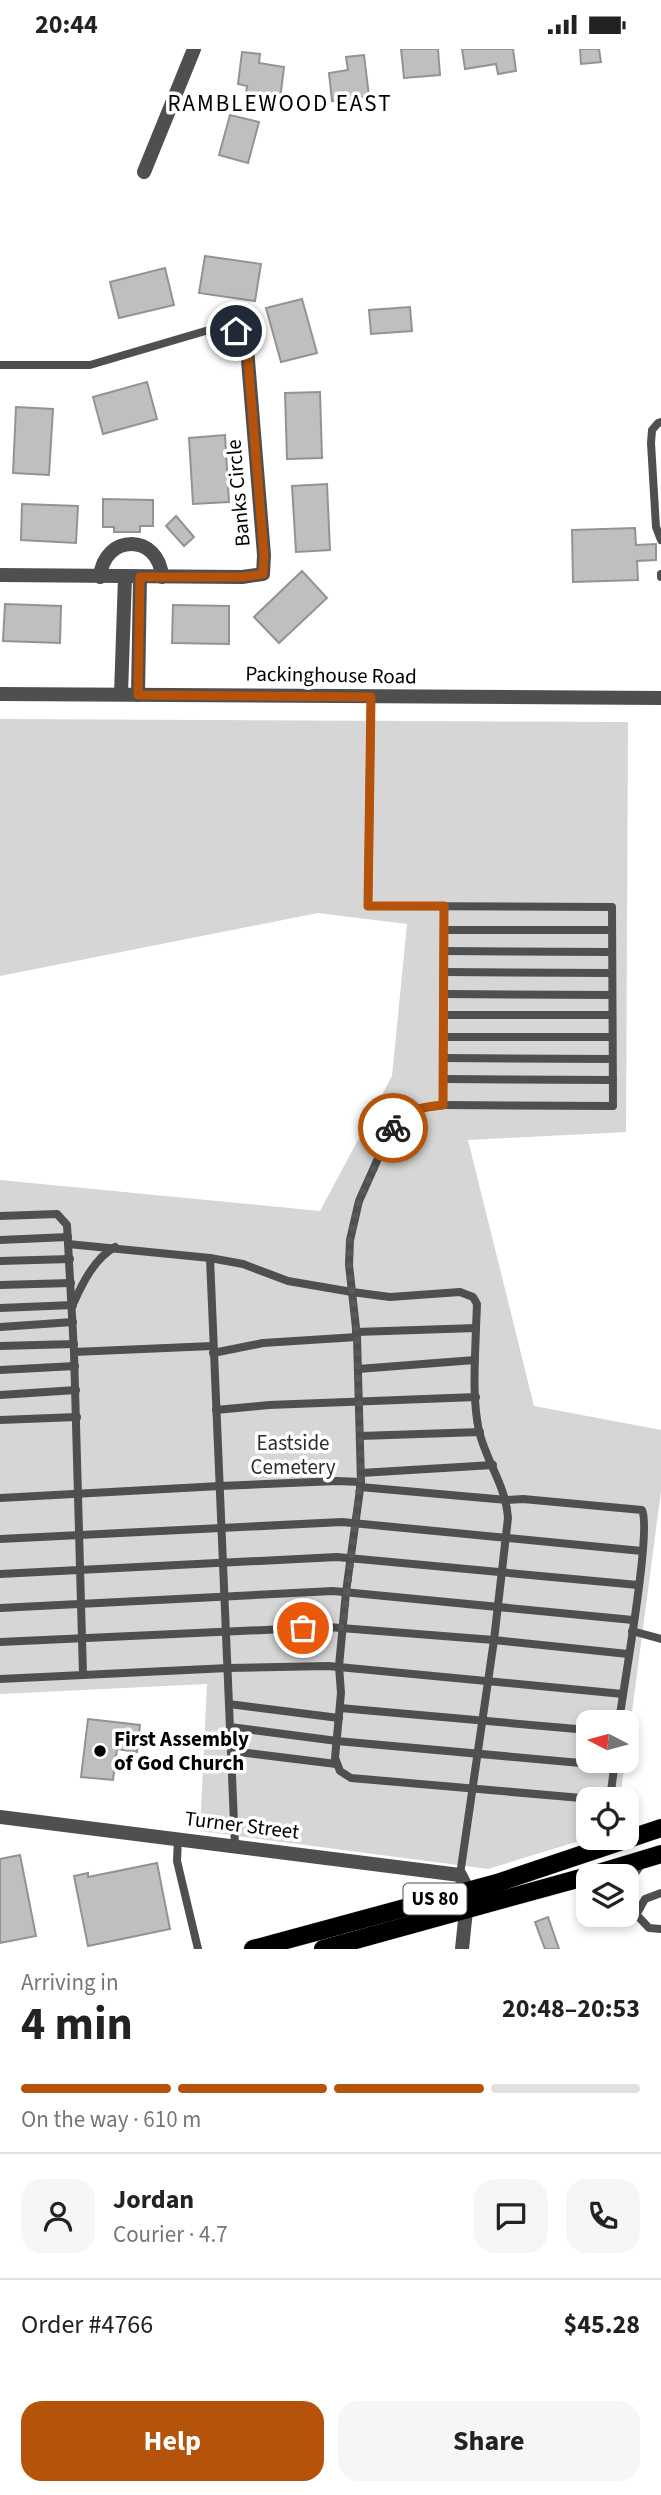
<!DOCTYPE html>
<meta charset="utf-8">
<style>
:root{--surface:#fff;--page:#f6f6f6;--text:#222;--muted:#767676;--line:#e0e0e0;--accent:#b45309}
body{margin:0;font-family:"Source Sans 3",sans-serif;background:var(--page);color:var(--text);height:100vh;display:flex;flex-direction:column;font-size:26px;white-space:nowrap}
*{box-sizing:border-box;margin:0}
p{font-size:23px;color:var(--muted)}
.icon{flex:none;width:38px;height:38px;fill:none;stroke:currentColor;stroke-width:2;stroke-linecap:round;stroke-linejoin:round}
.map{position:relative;height:1900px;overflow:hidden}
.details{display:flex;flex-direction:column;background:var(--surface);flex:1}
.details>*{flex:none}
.needle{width:46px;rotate:276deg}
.buttons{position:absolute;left:576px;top:1661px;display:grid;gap:14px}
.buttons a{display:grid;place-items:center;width:63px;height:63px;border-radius:14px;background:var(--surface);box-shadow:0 4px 10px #0003;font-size:35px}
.pin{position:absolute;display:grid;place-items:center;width:60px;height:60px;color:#fff;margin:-30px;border:4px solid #fff;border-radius:50%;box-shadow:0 2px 7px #0007}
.courier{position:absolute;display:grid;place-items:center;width:70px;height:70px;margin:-35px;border:5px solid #b45309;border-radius:50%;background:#fff;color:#222;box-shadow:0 2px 9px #0007}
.overview em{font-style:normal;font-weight:700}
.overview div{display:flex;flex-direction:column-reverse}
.overview{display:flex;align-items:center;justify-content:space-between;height:119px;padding:0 21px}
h1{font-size:46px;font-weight:700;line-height:52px}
.bar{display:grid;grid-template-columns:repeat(4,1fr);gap:10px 7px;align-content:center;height:84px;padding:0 21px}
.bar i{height:9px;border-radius:5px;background:var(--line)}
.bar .on{background:var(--accent)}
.bar p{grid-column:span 4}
.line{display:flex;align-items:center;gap:18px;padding:0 21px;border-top:2px solid var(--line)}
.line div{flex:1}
.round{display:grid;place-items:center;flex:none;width:74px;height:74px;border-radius:21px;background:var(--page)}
.primary-button{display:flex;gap:14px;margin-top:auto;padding:14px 21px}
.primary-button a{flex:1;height:80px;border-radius:21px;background:var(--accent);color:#fff;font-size:28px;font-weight:700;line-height:80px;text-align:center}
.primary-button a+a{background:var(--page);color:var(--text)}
.status{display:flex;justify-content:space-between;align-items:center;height:49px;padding:0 35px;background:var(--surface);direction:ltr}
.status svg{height:19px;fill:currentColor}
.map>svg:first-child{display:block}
.green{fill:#d6d6d6}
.building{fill:#bfbfbf;stroke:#939393;stroke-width:2}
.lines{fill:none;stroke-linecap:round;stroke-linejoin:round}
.primary-casing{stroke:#dbdbdb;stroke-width:19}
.lane{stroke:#4f4f4f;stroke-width:8}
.street{stroke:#4f4f4f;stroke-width:14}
.primary{stroke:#000;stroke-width:18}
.done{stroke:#595959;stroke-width:7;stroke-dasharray:0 12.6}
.route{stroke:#b45309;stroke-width:9}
.poi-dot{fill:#000;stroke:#fff;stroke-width:2.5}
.labels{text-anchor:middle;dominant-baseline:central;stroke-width:7;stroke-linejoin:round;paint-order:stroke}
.shield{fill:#fff;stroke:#4c4c4c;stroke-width:2}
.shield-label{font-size:19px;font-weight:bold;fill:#000}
.street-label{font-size:21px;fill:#000;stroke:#fff}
.park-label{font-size:21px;fill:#2d2d2d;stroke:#fff}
.poi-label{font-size:21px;font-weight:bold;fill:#000;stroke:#fff;text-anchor:start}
.neighbourhood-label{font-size:23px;letter-spacing:2px;fill:#000;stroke:#fff}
</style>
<div class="status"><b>20:44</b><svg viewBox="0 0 49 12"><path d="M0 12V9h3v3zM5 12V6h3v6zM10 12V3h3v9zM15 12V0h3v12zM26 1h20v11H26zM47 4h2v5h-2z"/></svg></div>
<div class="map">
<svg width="661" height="1900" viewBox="0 0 661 1900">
<rect width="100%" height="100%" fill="#fff"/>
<polygon class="green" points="0,670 628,673 626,1083 468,1091 534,1357 661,1381 661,1442 627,1701 626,1673 588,1673 588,1712 625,1712 620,1750 588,1750 589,1789 488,1820 200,1782 207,1635 0,1645 0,1131 320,1162 392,1027 407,875 318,864 0,927"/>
<g class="building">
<polygon points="401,0 438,0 440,26 404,29"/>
<polygon points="462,0 513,0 516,22 498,25 496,15 465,20"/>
<polygon points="580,0 599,0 601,13 581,15"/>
<polygon points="242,3 260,5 259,14 284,18 280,50 246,45 247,37 238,35"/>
<polygon points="364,6 369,47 332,52 329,24 348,21 346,8"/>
<polygon points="230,66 259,73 248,114 219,106"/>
<polygon points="205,207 261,215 255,252 199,244"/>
<polygon points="165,219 174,256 119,269 110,233"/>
<polygon points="302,250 317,304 281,313 266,259"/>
<polygon points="410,258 412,282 371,285 369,261"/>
<polygon points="147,333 157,370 103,385 93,348"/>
<polygon points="320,343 322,409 287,410 285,344"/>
<polygon points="16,358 53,360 49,426 13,424"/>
<polygon points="225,386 229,453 193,455 189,389"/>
<polygon points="327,435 330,501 296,503 292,437"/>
<polygon points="103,450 153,451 153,477 140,477 140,483 114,483 114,478 103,478"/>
<polygon points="22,455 78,457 76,494 21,491"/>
<polygon points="176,467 194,488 184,497 166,477"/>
<polygon points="635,479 636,496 656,495 656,511 637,512 638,531 573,533 572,481"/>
<polygon points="302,522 327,549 279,594 254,568"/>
<polygon points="5,555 61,557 60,594 3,592"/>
<polygon points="173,556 229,557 229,595 172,594"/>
<polygon points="88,1670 140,1676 137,1703 117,1700 113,1731 81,1728"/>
<polygon points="20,1806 36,1887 0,1894 0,1810"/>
<polygon points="157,1814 170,1880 88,1897 74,1827 88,1824 88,1828"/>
<polygon points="548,1868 559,1900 545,1900 535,1873"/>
</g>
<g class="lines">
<defs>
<g id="primary">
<polyline points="588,1827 661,1805"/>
<polyline points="253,1900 497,1834 661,1779"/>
<polyline points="323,1900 588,1827"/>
</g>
</defs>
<use href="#primary" class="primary-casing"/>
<g class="lane">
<polyline points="0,316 90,316 219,278 235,282"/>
<polyline points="661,373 658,374 652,381 651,394 656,478 661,491"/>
<polyline points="661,525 661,528"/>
<polyline points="371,648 368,857 612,858 613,1057 443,1056"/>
<polyline points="444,857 443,1056 413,1060 400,1070 389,1085 359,1152 350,1191 349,1216 357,1288 361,1433 346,1543 339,1617 341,1644 335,1709 340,1722 351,1729 593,1750"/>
<polyline points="444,881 612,881"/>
<polyline points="444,902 612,903"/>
<polyline points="444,923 612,924"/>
<polyline points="444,945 612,946"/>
<polyline points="443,966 612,966"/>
<polyline points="443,988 612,988"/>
<polyline points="443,1009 612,1010"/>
<polyline points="443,1030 613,1031"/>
<polyline points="0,1167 57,1165 67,1176 74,1303"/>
<polyline points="0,1191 68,1188"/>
<polyline points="68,1195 210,1209 243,1215 288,1232 352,1243 390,1248 460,1243 473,1248 477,1255 476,1279"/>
<polyline points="210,1209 235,1797"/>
<polyline points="0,1212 70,1210"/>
<polyline points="0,1236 71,1234"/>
<path d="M74,1253C83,1233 95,1209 115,1198"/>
<polyline points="0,1259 73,1256"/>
<polyline points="0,1278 73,1273"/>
<path d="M356,1283L476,1279C475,1312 472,1349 479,1382C486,1412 506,1437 508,1469L494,1591L460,1826"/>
<polyline points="0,1297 74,1295"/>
<polyline points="213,1304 263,1294 357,1288"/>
<polyline points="358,1320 475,1311"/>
<polyline points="0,1321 75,1317"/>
<polyline points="0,1346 76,1341"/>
<polyline points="216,1361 269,1356 476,1348"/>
<polyline points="0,1371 77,1368"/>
<polyline points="360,1387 480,1383"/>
<polyline points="361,1424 493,1416"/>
<path d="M360,1438L507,1451L523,1450L642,1461C652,1481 623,1640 619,1673"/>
<polyline points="0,1449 220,1437 337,1432 361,1433"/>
<polyline points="0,1490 342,1473 642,1502"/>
<polyline points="0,1525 337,1508 638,1536"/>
<polyline points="0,1559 333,1542 633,1571"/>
<polyline points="632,1582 661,1590"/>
<polyline points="0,1593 328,1578 494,1591 628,1605"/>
<polyline points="83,1626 74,1303 212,1297"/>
<polyline points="0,1630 228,1619 328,1617 623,1645"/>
<polyline points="229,1655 339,1669"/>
<polyline points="340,1659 588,1681"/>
<polyline points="230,1678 337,1692 614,1717"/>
<polyline points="231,1702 336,1715"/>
<polyline points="610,1750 615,1712"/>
<polyline points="178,1789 177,1812 198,1900"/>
<polyline points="626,1848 634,1863 649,1879 661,1880"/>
<polyline points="627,1849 630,1832 642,1814"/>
<polyline points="636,1866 645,1850 661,1844"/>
</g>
<g class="street">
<polyline points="144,123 194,0"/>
<polyline points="0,526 242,528 263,525 264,506 247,299 235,282"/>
<path d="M100,528C104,484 159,484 162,528"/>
<polyline points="0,645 661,649"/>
<polyline points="121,645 125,528"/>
<polyline points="138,646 140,528"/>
<polyline points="0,1768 460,1826 468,1842 462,1900"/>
</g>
<use href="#primary" class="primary"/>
</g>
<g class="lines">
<polyline class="done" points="303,1579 343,1578 361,1424 357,1288 349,1216 350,1191 359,1152 393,1079"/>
<path class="route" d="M236,282L247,299L264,506L263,525L242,528H140L138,646L371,648L368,857H444L443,1056C421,1058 407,1061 393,1079"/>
</g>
<circle class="poi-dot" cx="100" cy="1702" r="7"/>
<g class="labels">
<rect class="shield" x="403.5" y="1834.5" width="63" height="31" rx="5"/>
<g class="shield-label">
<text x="435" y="1850">US 80</text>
</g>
<g class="street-label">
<text transform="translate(238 444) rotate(-95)">Banks Circle</text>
<text transform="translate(331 626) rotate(1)">Packinghouse Road</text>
<text transform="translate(242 1776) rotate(7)">Turner Street</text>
</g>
<g class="park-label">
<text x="293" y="1394">Eastside<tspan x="293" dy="24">Cemetery</tspan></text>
</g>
<g class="poi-label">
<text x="114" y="1690">First Assembly<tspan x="114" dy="24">of God Church</tspan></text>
</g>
<g class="neighbourhood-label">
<text x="280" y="54">RAMBLEWOOD EAST</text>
</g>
</g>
</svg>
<div class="buttons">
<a><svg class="needle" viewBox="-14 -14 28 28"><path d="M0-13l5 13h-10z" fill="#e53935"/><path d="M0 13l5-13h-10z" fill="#767676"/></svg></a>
<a><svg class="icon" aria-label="locate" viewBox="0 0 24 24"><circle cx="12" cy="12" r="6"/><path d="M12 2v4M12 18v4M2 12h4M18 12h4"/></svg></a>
<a><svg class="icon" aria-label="layers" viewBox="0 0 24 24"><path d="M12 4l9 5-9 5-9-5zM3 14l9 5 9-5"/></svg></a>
</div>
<div class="pin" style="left:303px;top:1579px;background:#ea580c"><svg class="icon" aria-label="bag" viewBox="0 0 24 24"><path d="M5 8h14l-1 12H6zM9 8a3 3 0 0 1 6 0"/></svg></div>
<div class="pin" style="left:236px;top:282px;background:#1f2937"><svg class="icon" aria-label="home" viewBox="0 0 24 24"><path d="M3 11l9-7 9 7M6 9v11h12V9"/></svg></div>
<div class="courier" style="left:393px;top:1079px"><svg class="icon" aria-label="bike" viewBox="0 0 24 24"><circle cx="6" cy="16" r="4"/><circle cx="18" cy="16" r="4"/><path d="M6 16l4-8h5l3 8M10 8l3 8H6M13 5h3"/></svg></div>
</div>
<section class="details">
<div class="overview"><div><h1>4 min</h1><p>Arriving in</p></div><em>20:48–20:53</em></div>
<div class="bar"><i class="on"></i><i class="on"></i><i class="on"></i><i></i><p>On the way · 610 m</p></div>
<div class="line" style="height:126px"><a class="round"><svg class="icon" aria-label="person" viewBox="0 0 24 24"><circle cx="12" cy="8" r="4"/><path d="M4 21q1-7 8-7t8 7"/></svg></a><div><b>Jordan</b><p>Courier · 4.7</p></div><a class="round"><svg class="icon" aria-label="chat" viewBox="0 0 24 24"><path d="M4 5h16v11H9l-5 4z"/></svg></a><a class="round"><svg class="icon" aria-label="phone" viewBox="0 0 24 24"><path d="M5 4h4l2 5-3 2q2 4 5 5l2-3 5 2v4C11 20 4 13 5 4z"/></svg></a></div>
<div class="line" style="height:91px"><div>Order #4766</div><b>$45.28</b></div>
<div class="primary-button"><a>Help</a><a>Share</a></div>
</section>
